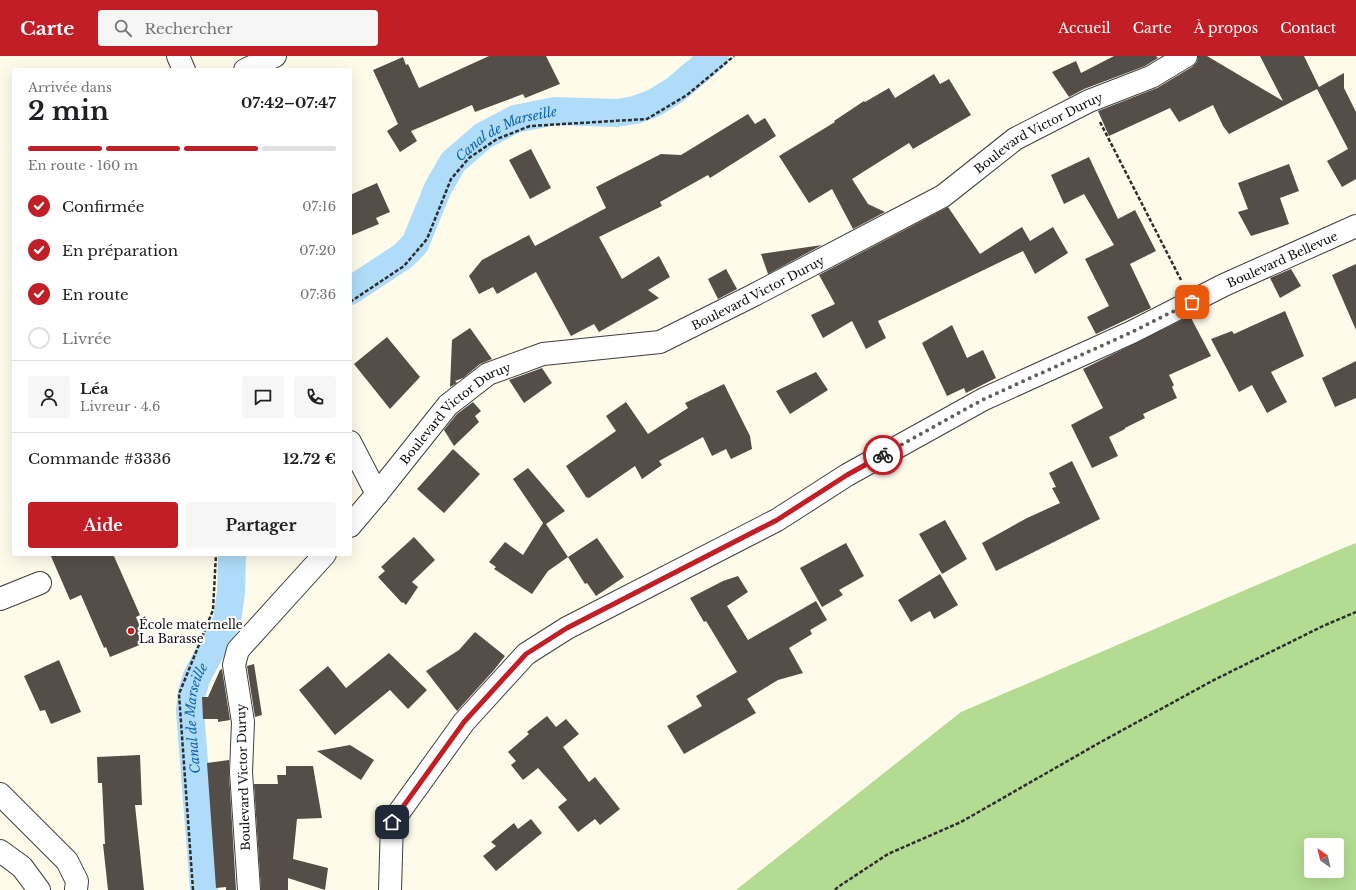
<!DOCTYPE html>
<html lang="fr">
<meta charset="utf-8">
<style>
:root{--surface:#fff;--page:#f6f6f6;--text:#202124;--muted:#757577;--line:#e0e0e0;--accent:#c21e25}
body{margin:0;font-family:"Libre Baskerville",serif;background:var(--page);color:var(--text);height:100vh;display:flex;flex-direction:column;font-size:15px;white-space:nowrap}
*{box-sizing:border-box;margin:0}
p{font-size:13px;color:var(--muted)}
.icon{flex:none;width:22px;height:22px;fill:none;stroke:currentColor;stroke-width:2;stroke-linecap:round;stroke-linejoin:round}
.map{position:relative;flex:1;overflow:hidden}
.panel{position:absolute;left:12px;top:12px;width:340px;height:488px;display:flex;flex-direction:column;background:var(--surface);border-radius:4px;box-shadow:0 4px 16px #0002}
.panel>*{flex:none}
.needle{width:26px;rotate:326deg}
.controls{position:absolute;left:1304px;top:782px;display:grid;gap:8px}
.controls a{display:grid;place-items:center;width:40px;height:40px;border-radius:4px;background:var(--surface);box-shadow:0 4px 16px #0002;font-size:20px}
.pin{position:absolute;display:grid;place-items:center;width:34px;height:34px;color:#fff;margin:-17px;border-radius:8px;box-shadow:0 2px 6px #0006}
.courier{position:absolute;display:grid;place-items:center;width:40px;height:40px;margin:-20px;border:3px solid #c21e25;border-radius:50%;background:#fff;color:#222;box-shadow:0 1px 5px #0007}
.summary em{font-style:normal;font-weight:800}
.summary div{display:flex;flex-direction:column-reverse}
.summary{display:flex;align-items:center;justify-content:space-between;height:68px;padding:0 16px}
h1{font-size:26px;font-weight:800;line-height:30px}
.bar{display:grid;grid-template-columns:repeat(4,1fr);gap:6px 4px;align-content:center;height:48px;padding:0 16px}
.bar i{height:5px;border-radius:3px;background:var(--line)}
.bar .current{background:var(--accent)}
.bar p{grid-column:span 4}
.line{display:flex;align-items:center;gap:10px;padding:0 16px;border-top:1px solid var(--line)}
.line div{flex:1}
.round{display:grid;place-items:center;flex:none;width:42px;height:42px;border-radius:4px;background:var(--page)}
ol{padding:0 16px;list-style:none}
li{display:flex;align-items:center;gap:12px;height:44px}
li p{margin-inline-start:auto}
li .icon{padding:4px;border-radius:50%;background:var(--accent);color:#fff;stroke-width:4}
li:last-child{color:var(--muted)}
li i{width:22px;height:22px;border:2px solid var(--line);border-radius:50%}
.cta{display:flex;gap:8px;margin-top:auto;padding:8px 16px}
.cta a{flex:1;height:46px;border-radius:4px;background:var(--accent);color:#fff;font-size:16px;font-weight:800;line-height:46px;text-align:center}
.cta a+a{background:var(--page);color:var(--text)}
header{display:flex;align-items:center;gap:24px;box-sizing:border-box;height:56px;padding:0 20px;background:var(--accent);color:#fff}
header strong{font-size:19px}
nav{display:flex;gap:22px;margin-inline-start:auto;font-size:14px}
.search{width:280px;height:36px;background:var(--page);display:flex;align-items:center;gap:10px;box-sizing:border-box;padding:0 14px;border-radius:4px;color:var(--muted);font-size:15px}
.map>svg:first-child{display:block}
.forest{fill:#b3dc92;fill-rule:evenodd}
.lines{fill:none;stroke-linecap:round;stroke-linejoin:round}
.canal{stroke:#aedcf9;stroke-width:28}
.building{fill:#554d48}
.minor-casing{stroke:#3f3f3f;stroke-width:24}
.path{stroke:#2e2e2e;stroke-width:2.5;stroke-dasharray:4 2;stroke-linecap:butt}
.minor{stroke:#fff;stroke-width:22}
.done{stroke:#61605a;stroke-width:4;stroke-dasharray:0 7.2}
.route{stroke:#c21e25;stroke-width:5}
.poi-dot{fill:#c21e25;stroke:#fff;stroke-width:1.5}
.labels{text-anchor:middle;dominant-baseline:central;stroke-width:4;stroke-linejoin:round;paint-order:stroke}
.street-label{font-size:12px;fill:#0c0c0c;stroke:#fff}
.poi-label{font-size:12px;fill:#0c0c0c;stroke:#fff;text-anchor:start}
.water-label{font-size:13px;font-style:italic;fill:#1062a3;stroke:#fff}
</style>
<header>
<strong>Carte</strong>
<div class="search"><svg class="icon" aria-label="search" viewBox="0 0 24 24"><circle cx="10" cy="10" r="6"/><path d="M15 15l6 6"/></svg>Rechercher</div>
<nav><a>Accueil</a><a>Carte</a><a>À propos</a><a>Contact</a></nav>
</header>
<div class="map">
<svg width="1356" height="834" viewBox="0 0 1356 834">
<rect width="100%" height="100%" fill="#fffbeb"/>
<path class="forest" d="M1356,487V834H736L961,656L1341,493ZM1311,789H1337V815H1311Z"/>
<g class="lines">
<g class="canal">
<path id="s1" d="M350,235L403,200L415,188L438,132L453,106L483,80L515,63L555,55L617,57L635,54L654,47L675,34L715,0"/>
<path id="s2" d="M204,834L190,655L192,636L197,620L227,565L231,536L232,498"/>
</g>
</g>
<g class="building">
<polygon points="489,0 546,0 560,28 525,42 523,38 475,56 472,49 411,75 417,85 400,96 387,75 398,68 373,14 403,1 406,9 408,8 419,32"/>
<polygon points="1114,0 1156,0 1158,2 1145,10 1084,33 1069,41 1052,16 1076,5 1081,17"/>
<polygon points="1198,0 1207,0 1283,45 1260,0 1304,0 1319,31 1344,17 1344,32 1356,56 1356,123 1342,131 1327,105 1348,93 1317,33 1229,78 1223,70 1213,49 1179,66 1170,52 1109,80 1098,55 1157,32 1192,11 1197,6"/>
<polygon points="934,18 940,28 949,23 971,59 913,93 909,87 852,123 868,148 885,156 853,173 832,133 809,147 779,100 835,66 834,65 864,45 865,46 889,32 895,42"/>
<polygon points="748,58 755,68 765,62 776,80 710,122 708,119 660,146 662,150 599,181 622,223 659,200 670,221 648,234 659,242 599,276 594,268 571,280 536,216 497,238 493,231 479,238 469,220 482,204 529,179 535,190 606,152 596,131 661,98 681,99"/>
<polygon points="531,93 551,132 530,143 509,104"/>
<polygon points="1089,101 1118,163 1135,154 1156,195 1130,208 1151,252 1096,278 1087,261 1109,250 1085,203 1114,189 1084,138 1064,148 1051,119"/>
<polygon points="1289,108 1299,135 1280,142 1289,168 1251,180 1238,156 1248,153 1238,127"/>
<polygon points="377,127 390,156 376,162 379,168 350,180 350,139"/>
<polygon points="948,151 980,198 1022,171 1030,185 1053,171 1068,197 1035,218 1023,195 878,265 886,282 866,293 852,265 823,282 811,259 835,248 819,219"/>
<polygon points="822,189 768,218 761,198"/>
<polygon points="1356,208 1356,274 1332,219"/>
<polygon points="726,213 737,233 718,243 708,223"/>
<polygon points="1291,213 1301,230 1280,242 1270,222"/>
<polygon points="1285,255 1304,300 1271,316 1287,346 1267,357 1252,329 1239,336 1211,283 1232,275 1234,278"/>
<polygon points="1190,260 1211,300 1169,319 1174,329 1172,331 1177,342 1143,358 1145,362 1125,372 1125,373 1109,381 1118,400 1092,412 1071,369 1103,352 1083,313"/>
<polygon points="952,269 967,302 983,294 996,322 966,337 964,332 947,340 922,287"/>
<polygon points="470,272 492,303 480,308 463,322 455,325 457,327 450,331 452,284"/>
<polygon points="387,281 420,321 390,353 354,308"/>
<polygon points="1356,305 1356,342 1335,351 1322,322"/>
<polygon points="542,312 552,327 524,347 509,324"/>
<polygon points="816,316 828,334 790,358 776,335"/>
<polygon points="724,328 750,380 752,393 731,403 726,393 712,400 703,381 659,405 662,409 642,423 635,410 589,442 586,441 566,410 616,375 606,360 626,346 648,378 688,352 685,347"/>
<polygon points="473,346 481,355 475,360 479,366 454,390 444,374 457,358"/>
<polygon points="453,393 480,418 444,457 417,433"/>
<polygon points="1072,405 1100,463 996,515 982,487 1027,462 1060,447 1052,432 1056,431 1049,417"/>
<polygon points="528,412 565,455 546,468 568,501 548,515 532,538 494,513 496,511 489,506 505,486 523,499 543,467 513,423"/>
<polygon points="945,464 967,503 942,518 919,478"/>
<polygon points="414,481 435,504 412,526 418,531 406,549 403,546 402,547 378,521 385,515 381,511"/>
<polygon points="597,482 624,521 596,540 587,527 585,528 568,501"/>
<polygon points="846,487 864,520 839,534 843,539 822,551 800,512"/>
<polygon points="50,498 113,498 140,559 136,561 144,580 140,582 142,588 110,601 106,591 104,592 81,539 70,544"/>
<polygon points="940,518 958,549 934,563 930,555 911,566 898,544"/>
<polygon points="738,520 748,536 727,550 748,584 816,545 827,564 810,574 812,578 789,592 803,617 778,624 747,643 756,657 684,698 667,670 702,650 696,640 737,616 706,565 704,566 690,542 723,525"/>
<polygon points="475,576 505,600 494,614 457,655 426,615 459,594"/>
<polygon points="389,597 427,634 408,653 390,634 335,679 299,634 328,610 346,632"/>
<polygon points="59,604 81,656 51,668 45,654 40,655 24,620"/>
<polygon points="254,608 262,659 255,661 247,610"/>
<polygon points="222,613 230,664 218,666 218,663 203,663 202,641 208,641 220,614"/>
<polygon points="547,660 556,671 566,663 579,678 563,691 589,726 595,721 620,753 600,769 595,763 578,776 558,751 567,744 538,712 523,724 511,709 516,705 508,696 529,678 527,676"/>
<polygon points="350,689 374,704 361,724 317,695"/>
<polygon points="140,699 142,749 135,749 144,834 108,834 103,788 105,788 102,727 98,727 97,701"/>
<polygon points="229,704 229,717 236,834 226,834 226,831 216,832 207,707"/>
<polygon points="286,710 313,710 322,762 297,763 293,803 328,812 325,834 288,822 288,834 261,834 254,728 278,728 277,719 286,719"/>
<polygon points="531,763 542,777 496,815 483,800 496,790 491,786 514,767 518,773"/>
</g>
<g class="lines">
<defs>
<g id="minor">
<polyline points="178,0 184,14"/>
<polyline points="245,14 275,0"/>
<polyline points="350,386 377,438"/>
<path id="s3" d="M350,470L377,438L448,349L488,318L543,298L660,286L752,240L943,140L1015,83L1089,45L1151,21L1186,0"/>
<polyline points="0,543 40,527"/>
<polyline points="0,738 67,805 77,825 76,834"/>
<polyline points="0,795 22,811 39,834"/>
<polyline points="249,834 241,716 243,666 234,609 238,594 325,498"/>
<path id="s4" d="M390,834L392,766L464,666L526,598L567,572L777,464L847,419L984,343L1132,276L1224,229L1356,170"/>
</g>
</defs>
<use href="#minor" class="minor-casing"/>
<g class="path">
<polyline points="1100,66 1181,224"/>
<polyline points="350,246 404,210 427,183 451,123 469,102 497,83 530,70 647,63 687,39 734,0"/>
<polyline points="193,834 179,638 213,554 216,498"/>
<polyline points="835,834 838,831 888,798 961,766 1099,687 1212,625 1323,570 1356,556"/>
</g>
<use href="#minor" class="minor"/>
</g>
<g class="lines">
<polyline class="done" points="883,399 984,343 1132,276 1192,246"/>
<polyline class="route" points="392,766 464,666 526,598 567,572 777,464 847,419 883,399"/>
</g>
<circle class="poi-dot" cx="131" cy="575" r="4"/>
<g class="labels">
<g class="street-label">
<text stroke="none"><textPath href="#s3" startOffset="816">Boulevard Victor Duruy</textPath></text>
<text stroke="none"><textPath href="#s4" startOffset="1137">Boulevard Bellevue</textPath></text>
<text stroke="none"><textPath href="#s3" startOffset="492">Boulevard Victor Duruy</textPath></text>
<text stroke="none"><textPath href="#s3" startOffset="156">Boulevard Victor Duruy</textPath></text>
<text transform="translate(243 721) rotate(-92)">Boulevard Victor Duruy</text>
</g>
<g class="poi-label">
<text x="139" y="568">École maternelle<tspan x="139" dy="14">La Barasse</tspan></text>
</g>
<g class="water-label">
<text stroke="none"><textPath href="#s1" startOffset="233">Canal de Marseille</textPath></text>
<text stroke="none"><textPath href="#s2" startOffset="173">Canal de Marseille</textPath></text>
</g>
</g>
</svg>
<div class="controls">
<a><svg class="needle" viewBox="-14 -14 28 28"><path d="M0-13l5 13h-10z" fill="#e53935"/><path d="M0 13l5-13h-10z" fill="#757577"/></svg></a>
</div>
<div class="pin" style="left:1192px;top:246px;background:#ea580c"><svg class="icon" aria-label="bag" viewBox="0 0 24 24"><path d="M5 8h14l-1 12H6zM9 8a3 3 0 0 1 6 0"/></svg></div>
<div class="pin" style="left:392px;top:766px;background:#1f2937"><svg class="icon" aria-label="home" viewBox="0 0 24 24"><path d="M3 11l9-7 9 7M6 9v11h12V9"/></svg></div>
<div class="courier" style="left:883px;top:399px"><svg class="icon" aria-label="bike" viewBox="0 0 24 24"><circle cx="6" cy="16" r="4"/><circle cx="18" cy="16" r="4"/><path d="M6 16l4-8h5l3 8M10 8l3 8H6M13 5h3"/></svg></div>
<section class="panel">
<div class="summary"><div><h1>2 min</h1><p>Arrivée dans</p></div><em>07:42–07:47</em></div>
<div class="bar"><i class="current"></i><i class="current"></i><i class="current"></i><i></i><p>En route · 160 m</p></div>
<ol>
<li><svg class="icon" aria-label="check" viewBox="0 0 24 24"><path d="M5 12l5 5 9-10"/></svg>Confirmée<p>07:16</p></li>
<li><svg class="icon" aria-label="check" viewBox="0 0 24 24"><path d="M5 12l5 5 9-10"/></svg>En préparation<p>07:20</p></li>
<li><svg class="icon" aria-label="check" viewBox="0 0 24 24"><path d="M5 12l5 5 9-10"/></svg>En route<p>07:36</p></li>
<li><i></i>Livrée</li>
</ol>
<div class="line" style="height:72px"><a class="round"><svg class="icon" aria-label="person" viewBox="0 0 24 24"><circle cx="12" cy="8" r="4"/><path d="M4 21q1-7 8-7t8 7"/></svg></a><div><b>Léa</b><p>Livreur · 4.6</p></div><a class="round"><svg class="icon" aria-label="chat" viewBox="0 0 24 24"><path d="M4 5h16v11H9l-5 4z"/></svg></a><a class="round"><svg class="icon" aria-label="phone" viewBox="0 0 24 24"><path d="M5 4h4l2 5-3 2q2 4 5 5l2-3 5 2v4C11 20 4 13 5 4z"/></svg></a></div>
<div class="line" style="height:52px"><div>Commande #3336</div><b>12.72 €</b></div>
<div class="cta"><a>Aide</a><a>Partager</a></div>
</section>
</div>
